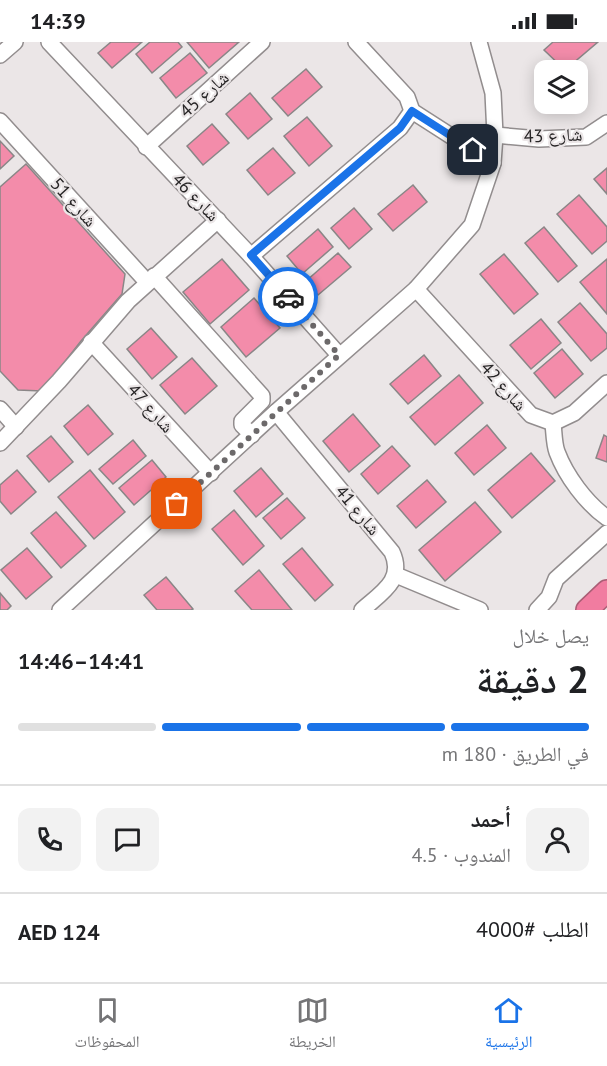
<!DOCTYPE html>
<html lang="ar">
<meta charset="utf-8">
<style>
:root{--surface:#fff;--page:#f2f2f2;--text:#202124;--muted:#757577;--line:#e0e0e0;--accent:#1a73e8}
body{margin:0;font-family:"PT Sans","Noto Naskh Arabic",sans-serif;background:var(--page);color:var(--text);direction:rtl;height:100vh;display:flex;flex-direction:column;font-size:22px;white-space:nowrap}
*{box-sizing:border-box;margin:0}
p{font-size:20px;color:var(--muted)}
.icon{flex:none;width:33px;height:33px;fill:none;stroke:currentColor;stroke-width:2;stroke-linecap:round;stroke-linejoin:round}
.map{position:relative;height:568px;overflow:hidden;direction:ltr}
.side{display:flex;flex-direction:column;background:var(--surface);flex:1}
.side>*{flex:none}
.tools{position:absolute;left:534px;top:18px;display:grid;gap:12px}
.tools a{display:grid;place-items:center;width:54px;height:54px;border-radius:12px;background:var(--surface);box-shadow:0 3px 15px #0003;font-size:30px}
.pin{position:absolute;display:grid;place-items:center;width:51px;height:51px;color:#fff;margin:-26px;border-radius:12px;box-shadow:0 3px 9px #0006}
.courier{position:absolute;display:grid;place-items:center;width:60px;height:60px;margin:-30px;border:4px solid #1a73e8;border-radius:50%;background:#fff;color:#222;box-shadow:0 2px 8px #0007}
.summary em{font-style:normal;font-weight:600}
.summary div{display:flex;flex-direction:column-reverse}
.summary{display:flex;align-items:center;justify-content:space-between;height:102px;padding:0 18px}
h1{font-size:39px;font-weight:600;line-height:45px}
.bar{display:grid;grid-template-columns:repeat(4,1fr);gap:9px 6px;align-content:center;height:72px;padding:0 18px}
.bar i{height:8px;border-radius:4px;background:var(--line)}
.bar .selected{background:var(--accent)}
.bar p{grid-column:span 4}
.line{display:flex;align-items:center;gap:15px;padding:0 18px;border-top:2px solid var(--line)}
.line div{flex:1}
.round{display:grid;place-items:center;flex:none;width:63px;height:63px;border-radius:12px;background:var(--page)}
.status{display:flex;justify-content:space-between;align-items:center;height:42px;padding:0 30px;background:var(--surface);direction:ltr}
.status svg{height:16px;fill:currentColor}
.menu{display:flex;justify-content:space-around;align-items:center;height:84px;border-top:2px solid var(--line);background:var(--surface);font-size:16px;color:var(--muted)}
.menu a{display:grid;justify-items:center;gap:3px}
.menu .selected{color:var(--accent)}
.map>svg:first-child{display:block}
.building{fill:#f38caa;stroke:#8a8687;stroke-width:1.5}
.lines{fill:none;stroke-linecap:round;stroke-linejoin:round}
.minor-casing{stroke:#928d8e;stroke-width:18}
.highway-casing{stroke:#aa5e75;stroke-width:24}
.minor{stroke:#fff;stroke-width:15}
.highway{stroke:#f17ca0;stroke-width:21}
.done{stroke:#6c696a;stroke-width:6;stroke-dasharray:0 10.8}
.route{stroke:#1a73e8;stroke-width:8}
.labels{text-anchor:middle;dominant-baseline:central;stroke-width:4.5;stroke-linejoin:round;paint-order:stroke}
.street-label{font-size:18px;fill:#272526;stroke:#ebe6e7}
</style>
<div class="status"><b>14:39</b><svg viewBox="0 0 49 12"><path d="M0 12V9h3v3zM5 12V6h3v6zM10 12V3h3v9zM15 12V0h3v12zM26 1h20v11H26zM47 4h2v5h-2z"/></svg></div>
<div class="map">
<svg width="607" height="568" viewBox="0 0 607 568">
<rect width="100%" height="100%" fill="#ebe6e7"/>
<g class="building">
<polygon points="111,0 142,0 112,26 98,11"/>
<polygon points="150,0 178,0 182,5 152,31 136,12"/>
<polygon points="187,0 239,0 209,26"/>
<polygon points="553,0 598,0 565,28 544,8"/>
<polygon points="190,11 207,31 176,56 160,36"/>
<polygon points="306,27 322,45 288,74 272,56"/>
<polygon points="250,51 272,77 248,97 226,72"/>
<polygon points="307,75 332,104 309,124 284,94"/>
<polygon points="212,82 229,101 203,123 187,104"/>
<polygon points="0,99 14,114 0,127"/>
<polygon points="273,106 295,131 268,153 247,128"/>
<polygon points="26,122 125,232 122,252 81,299 42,349 18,348 0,329 0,145"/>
<polygon points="607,126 607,152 594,137"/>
<polygon points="413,143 427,160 393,189 378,172"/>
<polygon points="579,153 607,185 607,199 592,212 557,172"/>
<polygon points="354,166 372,187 349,207 331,186"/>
<polygon points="544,185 577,224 558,240 525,201"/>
<polygon points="318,187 333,205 302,232 287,214"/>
<polygon points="338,211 351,225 318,253 306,239"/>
<polygon points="504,212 538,252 514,272 480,232"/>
<polygon points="222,217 249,248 210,282 183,250"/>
<polygon points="607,217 607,272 580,240"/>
<polygon points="254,256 280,286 246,315 221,285"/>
<polygon points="580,261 607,292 607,306 591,319 558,280"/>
<polygon points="541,277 561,301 531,327 510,303"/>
<polygon points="151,286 177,315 152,337 127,307"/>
<polygon points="562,307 583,332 555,356 534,331"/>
<polygon points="424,313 441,334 408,362 390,342"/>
<polygon points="192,316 217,344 185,372 160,343"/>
<polygon points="459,333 483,361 435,403 410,375"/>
<polygon points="88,363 113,392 88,413 64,384"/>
<polygon points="353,372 380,404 349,430 323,399"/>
<polygon points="487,383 506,406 474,433 455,411"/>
<polygon points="604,393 607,395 607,420 596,416"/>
<polygon points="51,394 73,420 49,440 27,414"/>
<polygon points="133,398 146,414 113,442 99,427"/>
<polygon points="392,404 410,424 378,452 361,432"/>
<polygon points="531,411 555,439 512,476 488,448"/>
<polygon points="152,418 166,435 134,463 119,446"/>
<polygon points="261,426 283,452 256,475 234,449"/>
<polygon points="17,428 36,450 11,472 0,459 0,443"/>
<polygon points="90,428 125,470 94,497 58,455"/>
<polygon points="427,438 446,460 416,486 397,464"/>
<polygon points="287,456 305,476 281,497 263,476"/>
<polygon points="475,460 501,490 445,539 419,508"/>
<polygon points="234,468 264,504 243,523 212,487"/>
<polygon points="56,470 86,504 61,526 31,491"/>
<polygon points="27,506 52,535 26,557 1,528"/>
<polygon points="302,506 333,543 315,559 283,522"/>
<polygon points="259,528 292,568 252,568 235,549"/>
<polygon points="166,535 193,567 191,568 157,568 144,553"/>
<polygon points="0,551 11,564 7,568 0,568"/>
</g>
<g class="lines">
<defs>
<g id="minor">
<polyline points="49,0 251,214 339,313"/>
<polyline points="356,0 407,55 412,69 493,121"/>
<polyline points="0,13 15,0"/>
<polyline points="0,79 147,240"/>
<polyline points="495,93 539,97 586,95 607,81"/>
<polyline points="146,105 262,0"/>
<polyline points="251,214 400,86 412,69"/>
<polyline points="154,234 262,354 262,359 242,379 242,383 252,393"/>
<polyline points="416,247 531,373 553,381 574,371 607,341"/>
<polyline points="91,300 211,431"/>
<polyline points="0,367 16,385"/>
<path d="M276,370L392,510C405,538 381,551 362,568"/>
<path d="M553,381C554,390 554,402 557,410C566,434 586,461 607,476"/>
<polyline points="0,401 59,339 128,259 218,178"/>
<polyline points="396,533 480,568"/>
<polyline points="60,568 276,370 416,247 472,183 493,121 495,93 493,51 479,0"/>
<polyline points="537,568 549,555 556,537 607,491"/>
</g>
<polyline id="highway" points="587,568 607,549"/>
</defs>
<use href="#minor" class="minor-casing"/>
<use href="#highway" class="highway-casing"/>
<use href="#minor" class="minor"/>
<use href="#highway" class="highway"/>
</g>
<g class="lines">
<polyline class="done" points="177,462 339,313 288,255"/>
<polyline class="route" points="288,255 251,213 400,86 412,69 473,108"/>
</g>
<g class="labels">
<g class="street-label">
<text transform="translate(204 52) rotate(-42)">شارع 45</text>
<text transform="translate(553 93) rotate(-2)">شارع 43</text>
<text transform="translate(196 155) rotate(46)">شارع 46</text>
<text transform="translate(74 160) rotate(48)">شارع 51</text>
<text transform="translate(504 344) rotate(48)">شارع 42</text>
<text transform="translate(151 366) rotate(48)">شارع 47</text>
<text transform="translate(358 468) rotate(50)">شارع 41</text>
</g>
</g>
</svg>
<div class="tools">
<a><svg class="icon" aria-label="layers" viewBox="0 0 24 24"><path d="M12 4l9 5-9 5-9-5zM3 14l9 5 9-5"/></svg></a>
</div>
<div class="pin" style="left:177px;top:462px;background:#ea580c"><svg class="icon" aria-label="bag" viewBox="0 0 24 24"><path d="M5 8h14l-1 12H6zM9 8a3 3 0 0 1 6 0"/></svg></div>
<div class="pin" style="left:473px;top:108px;background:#1f2937"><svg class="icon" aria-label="home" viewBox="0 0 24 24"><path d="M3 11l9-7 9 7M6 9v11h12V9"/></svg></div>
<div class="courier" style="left:288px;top:255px"><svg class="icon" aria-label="car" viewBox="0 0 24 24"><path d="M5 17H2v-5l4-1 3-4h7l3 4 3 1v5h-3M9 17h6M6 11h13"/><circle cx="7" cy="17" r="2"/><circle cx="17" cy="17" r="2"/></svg></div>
</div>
<section class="side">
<div class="summary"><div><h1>2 دقيقة</h1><p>يصل خلال</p></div><em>14:41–14:46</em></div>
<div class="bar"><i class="selected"></i><i class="selected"></i><i class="selected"></i><i></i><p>في الطريق · 180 m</p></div>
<div class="line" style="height:108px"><a class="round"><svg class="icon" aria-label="person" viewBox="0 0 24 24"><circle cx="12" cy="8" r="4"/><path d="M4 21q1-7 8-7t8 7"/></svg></a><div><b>أحمد</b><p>المندوب · 4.5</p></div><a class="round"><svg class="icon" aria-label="chat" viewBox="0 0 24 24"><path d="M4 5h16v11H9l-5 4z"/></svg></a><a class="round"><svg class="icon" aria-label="phone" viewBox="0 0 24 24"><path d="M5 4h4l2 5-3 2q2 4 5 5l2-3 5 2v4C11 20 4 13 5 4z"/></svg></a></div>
<div class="line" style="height:78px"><div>الطلب #4000</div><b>AED 124</b></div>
</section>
<nav class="menu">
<a class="selected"><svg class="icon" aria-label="home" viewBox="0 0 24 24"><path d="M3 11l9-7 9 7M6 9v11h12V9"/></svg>الرئيسية</a>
<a><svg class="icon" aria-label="map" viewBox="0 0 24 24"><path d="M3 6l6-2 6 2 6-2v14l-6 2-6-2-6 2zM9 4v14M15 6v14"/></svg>الخريطة</a>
<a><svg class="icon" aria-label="saved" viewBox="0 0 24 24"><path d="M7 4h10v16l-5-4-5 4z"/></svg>المحفوظات</a>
</nav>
